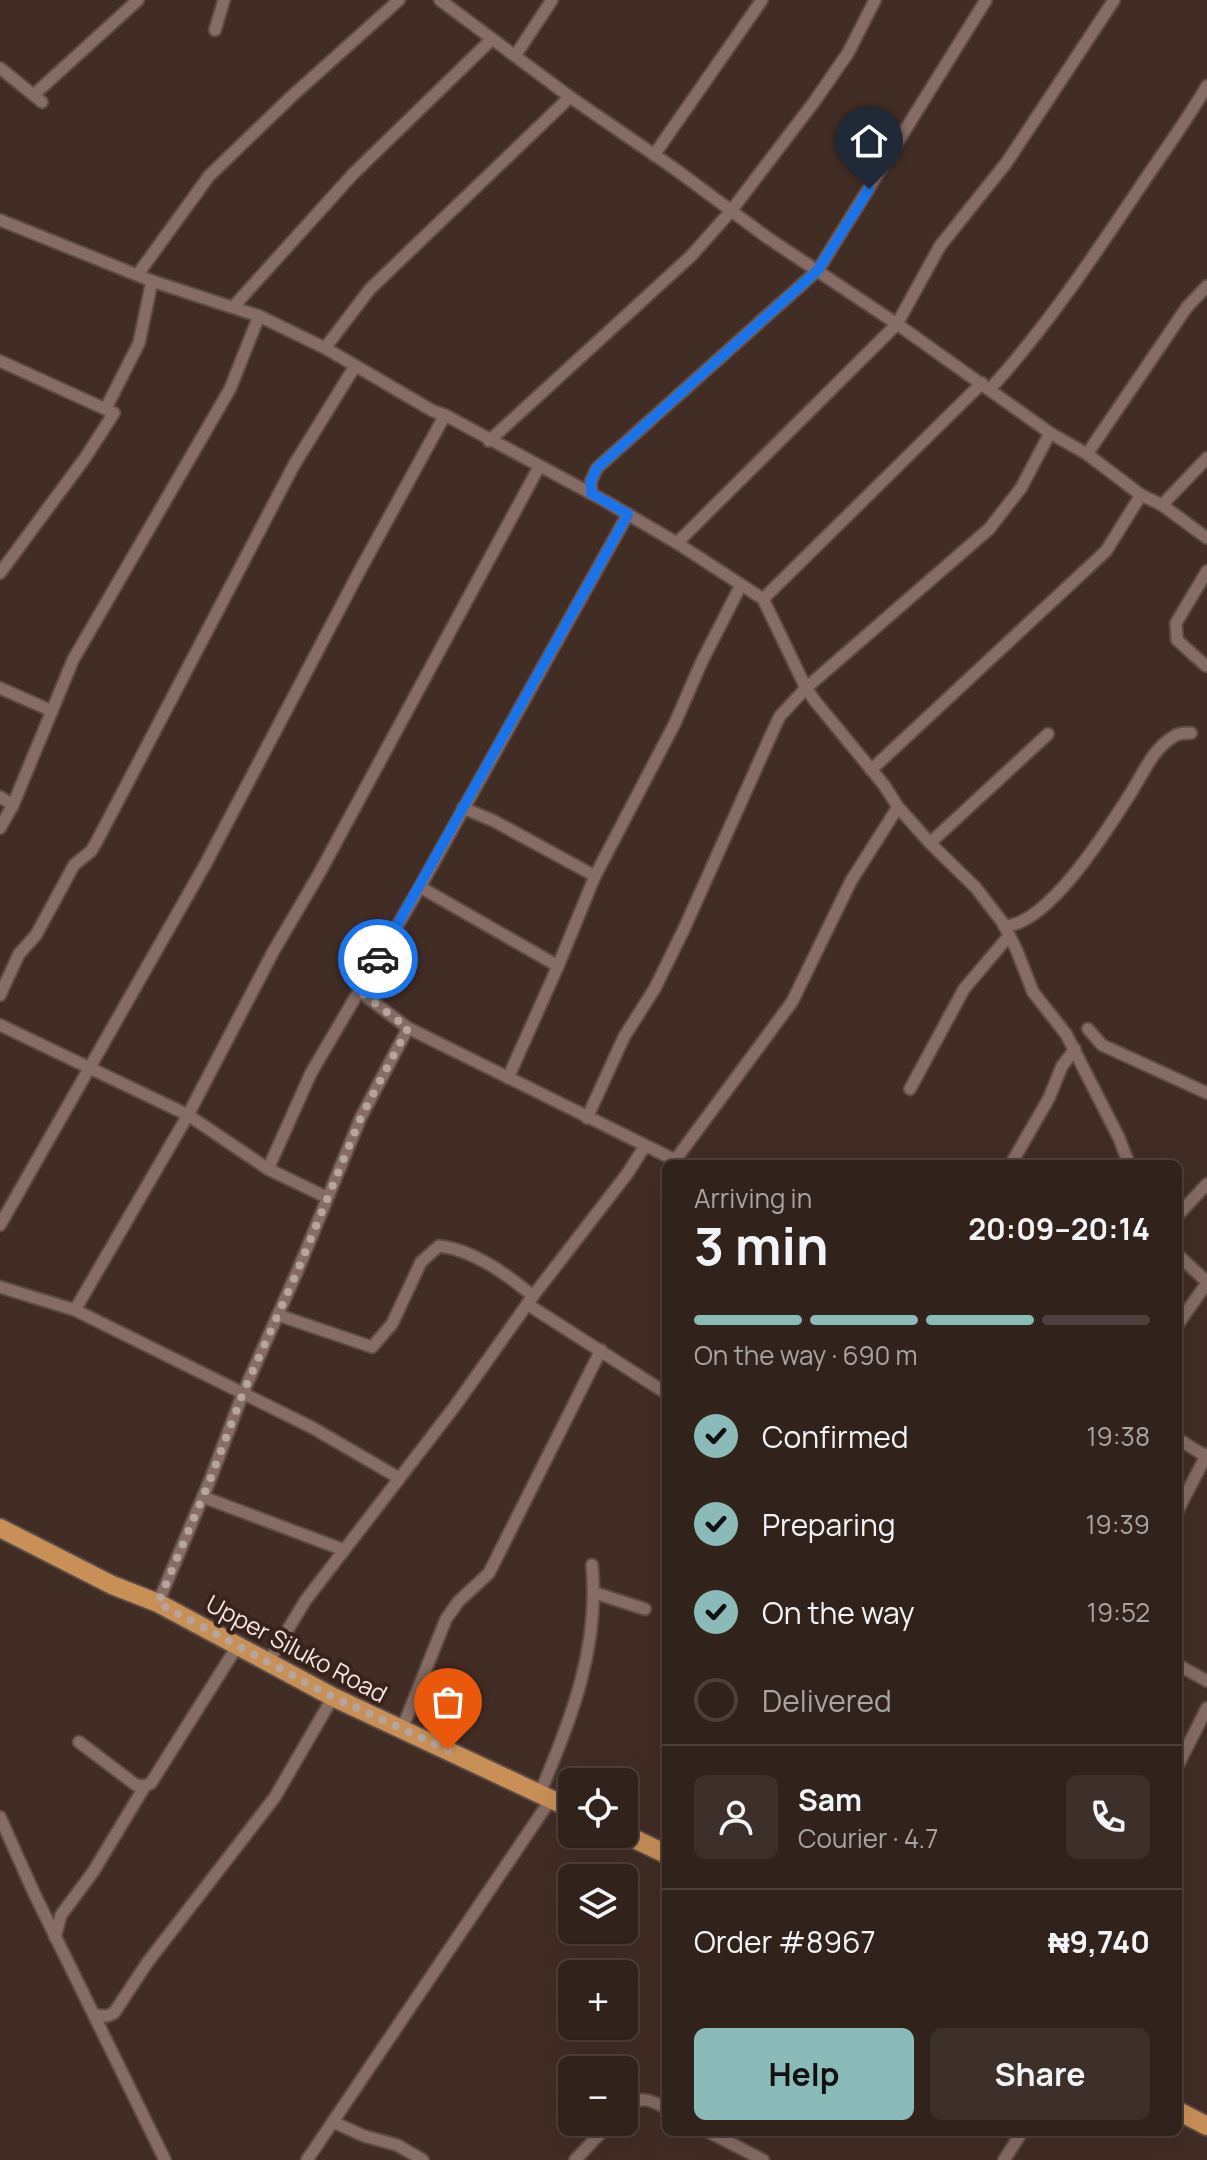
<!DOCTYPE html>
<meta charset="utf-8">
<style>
:root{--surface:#32221c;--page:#3d2f29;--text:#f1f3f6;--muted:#a8a4a3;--line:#4d3f3b;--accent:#8bbbb9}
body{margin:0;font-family:Manrope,sans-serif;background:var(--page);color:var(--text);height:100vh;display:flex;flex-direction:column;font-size:30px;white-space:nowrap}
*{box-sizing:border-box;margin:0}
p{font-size:26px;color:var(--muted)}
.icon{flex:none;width:44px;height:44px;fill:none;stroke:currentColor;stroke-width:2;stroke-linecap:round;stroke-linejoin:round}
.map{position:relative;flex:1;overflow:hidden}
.sheet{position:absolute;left:662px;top:1160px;width:520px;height:976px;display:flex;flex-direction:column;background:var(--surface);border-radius:12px;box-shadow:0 8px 32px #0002,0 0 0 2px var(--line)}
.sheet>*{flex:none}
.controls{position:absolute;left:558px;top:1768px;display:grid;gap:16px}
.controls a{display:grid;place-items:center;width:80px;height:80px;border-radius:12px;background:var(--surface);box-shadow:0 8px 32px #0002,0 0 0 2px var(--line);font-size:40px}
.pin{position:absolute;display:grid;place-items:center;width:68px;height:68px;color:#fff;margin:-82px -34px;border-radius:50% 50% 50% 0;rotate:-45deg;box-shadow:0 0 8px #0007}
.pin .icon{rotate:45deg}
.courier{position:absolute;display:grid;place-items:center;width:80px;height:80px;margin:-40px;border:6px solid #1a73e8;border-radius:50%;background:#fff;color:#222;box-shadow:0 2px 10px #0007}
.summary em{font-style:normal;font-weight:700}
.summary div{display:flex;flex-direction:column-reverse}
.summary{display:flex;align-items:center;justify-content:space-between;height:136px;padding:0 32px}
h1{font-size:52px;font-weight:700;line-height:60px}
.bar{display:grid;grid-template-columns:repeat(4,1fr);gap:12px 8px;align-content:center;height:96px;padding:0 32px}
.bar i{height:10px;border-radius:6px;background:var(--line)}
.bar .active{background:var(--accent)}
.bar p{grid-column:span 4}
.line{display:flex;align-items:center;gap:20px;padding:0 32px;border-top:2px solid var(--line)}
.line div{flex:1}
.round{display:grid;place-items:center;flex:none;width:84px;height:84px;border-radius:12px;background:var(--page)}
ol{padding:0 32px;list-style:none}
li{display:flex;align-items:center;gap:24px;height:88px}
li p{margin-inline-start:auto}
li .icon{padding:8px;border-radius:50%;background:var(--accent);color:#111;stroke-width:4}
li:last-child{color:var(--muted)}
li i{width:44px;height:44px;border:4px solid var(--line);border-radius:50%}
.button{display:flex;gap:16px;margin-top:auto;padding:16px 32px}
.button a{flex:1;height:92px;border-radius:12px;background:var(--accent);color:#111;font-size:32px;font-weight:700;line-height:92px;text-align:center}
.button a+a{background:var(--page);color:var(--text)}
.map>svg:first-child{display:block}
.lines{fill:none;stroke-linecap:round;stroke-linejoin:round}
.street-casing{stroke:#5d4b45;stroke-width:15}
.primary-casing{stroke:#5d4b45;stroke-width:22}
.street{stroke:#856c64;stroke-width:11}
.primary{stroke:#c89057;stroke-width:18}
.done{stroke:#b6a59f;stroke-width:8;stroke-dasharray:0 14.4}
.route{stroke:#1a73e8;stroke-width:10}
.labels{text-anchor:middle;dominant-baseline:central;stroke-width:8;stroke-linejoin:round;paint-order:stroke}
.street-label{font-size:24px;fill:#f5e6e1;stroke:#38231c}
</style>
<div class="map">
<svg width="1207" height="2160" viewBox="0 0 1207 2160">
<rect width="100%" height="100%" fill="#422d25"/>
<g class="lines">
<defs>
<g id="street">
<polyline points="440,0 570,97 675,169 768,238 897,324 1050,433 1087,454 1141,495 1162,505 1207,538"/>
<polyline points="215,30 224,0"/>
<polyline points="515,56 552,0"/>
<polyline points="0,68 42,102"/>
<polyline points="38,91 138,0"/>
<polyline points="654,155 762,0"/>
<polyline points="0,220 152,281 259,316 325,348 433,411 445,415 359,572 205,865 0,1225"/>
<polyline points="138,274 209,176 292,96 399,0"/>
<polyline points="234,306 353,174 492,39"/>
<polyline points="325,348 370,289 570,97"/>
<polyline points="0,361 114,413 85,458 0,573"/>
<path d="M990,389C1045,329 1091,260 1136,193C1160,157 1185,123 1207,86"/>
<polyline points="106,408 139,343 152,281"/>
<polyline points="445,415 605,501 677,543 763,599 806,688 815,701 884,785 898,807 930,843 976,888 1003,923 1017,951 1033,992 1066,1034 1119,1138 1129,1164"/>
<polyline points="489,441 691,256 731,211 814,102 848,53 875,0"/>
<polyline points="1087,454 1187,307 1207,286"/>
<polyline points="591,493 591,481 597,468 818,270 986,0"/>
<polyline points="1162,505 1207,458"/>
<polyline points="677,543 897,324 940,246 1007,162 1114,0"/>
<polyline points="763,599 982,383"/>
<polyline points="1206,666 1177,640 1176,623 1207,571"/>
<polyline points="0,688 52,711"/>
<polyline points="871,770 1106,551 1141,495"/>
<polyline points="0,797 13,805"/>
<polyline points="463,808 494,821 595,876"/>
<polyline points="0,828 13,805 73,660 230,389 259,316"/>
<polyline points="930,843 1048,734"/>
<polyline points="420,887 558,966"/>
<path d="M1004,926C1049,925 1109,827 1132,791C1143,773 1154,748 1173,737C1178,733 1184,733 1191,733"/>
<polyline points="359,991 408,1028 683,1164"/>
<polyline points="0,995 19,954 36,935 74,865 91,851 97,841 294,465 355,366"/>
<polyline points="0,1025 188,1115 268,1169 326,1197"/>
<polyline points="1088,1029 1102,1045 1207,1093"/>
<polyline points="508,1078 558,966 595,876 675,723 702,661 741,585"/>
<polyline points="910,1089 964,989 1008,937"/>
<polyline points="587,1118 624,1037 655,988 684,929 776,724 780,716 806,688 989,529 1021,488 1050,433"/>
<polyline points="676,1159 792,1002 851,881 898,807"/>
<polyline points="1011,1164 1049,1098 1062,1066 1075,1049"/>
<polyline points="268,1169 311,1073 420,887 628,514"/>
<polyline points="1178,1215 1207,1184"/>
<polyline points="1178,1255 1207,1282"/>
<polyline points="0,1287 75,1310 188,1115 273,952 320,872 539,467"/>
<polyline points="527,1304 666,1393"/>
<polyline points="75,1310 313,1428 399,1478"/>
<path d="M278,1315L372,1347L392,1324L421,1262L439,1246C474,1250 506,1274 533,1296"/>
<polyline points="1178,1324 1207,1283"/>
<polyline points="1178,1439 1207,1457"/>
<polyline points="203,1497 344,1550"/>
<polyline points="1178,1510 1207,1454"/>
<polyline points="595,1593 645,1609"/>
<polyline points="158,1603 210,1480 243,1393 297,1272 361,1117 408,1028"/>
<polyline points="269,1661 305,1601 455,1406 533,1296 627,1174 645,1146"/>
<polyline points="1178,1665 1207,1681"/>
<polyline points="402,1729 446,1619 458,1602 489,1573 601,1350"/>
<polyline points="79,1742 136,1785 145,1786 151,1783 238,1645"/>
<polyline points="1178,1765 1207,1708"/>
<path d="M540,1793C571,1720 600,1646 592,1565"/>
<polyline points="0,1817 34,1893 165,2160"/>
<polyline points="55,1937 61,1915 93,1872 145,1786"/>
<polyline points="94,2015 107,2016 114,2013 147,1963 275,1797 333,1697"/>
<path d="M624,2109C639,2095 649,2099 666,2108"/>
<polyline points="333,2122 364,2136 397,2145 423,2160"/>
<polyline points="709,2132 763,2160"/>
<polyline points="307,2160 551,1799"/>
<polyline points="575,2160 611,2122"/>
<polyline points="1004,2160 1022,2132"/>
</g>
<g id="primary">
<polyline points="0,1528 112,1585 158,1603 333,1697 572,1809"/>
<polyline points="624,1834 666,1854"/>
<polyline points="1178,2111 1207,2126"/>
</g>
</defs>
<use href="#street" class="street-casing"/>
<use href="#primary" class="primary-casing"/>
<use href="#street" class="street"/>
<use href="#primary" class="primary"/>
</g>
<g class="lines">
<polyline class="done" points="378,959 359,991 408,1028 361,1117 297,1272 243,1393 210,1480 158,1603 333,1697 448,1750"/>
<polyline class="route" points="378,959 628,514 591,493 591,481 597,468 818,270 869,189"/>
</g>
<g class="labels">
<g class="street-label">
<text transform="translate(297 1648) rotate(28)">Upper Siluko Road</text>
</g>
</g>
</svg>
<div class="controls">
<a><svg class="icon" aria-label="locate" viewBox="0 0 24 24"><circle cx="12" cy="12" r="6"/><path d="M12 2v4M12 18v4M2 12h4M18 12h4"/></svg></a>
<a><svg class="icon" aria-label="layers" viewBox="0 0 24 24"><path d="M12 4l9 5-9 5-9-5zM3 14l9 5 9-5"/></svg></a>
<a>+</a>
<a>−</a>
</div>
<div class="pin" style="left:448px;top:1750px;background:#ea580c"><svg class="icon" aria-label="bag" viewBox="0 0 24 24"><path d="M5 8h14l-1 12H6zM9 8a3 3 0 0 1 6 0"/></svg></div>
<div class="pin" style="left:869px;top:189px;background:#1f2937"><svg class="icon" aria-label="home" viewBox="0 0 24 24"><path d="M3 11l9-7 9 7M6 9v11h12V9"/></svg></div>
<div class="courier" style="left:378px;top:959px"><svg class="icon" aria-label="car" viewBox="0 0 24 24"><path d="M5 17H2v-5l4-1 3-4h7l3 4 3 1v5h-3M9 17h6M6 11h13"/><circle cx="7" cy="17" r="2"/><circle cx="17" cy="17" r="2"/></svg></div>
<section class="sheet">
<div class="summary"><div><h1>3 min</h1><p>Arriving in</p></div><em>20:09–20:14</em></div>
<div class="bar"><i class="active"></i><i class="active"></i><i class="active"></i><i></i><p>On the way · 690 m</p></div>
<ol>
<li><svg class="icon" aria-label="check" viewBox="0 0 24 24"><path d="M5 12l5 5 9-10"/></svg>Confirmed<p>19:38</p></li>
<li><svg class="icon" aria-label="check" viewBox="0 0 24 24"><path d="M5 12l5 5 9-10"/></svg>Preparing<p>19:39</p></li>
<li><svg class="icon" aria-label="check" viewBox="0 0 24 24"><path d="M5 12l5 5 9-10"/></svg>On the way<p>19:52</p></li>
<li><i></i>Delivered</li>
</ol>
<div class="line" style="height:144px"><a class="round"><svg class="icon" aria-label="person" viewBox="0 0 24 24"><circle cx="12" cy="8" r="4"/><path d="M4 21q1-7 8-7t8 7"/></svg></a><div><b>Sam</b><p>Courier · 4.7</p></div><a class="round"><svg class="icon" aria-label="phone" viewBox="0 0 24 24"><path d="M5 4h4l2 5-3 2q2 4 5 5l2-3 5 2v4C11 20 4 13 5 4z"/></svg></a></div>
<div class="line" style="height:104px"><div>Order #8967</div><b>₦9,740</b></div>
<div class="button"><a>Help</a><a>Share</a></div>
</section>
</div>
